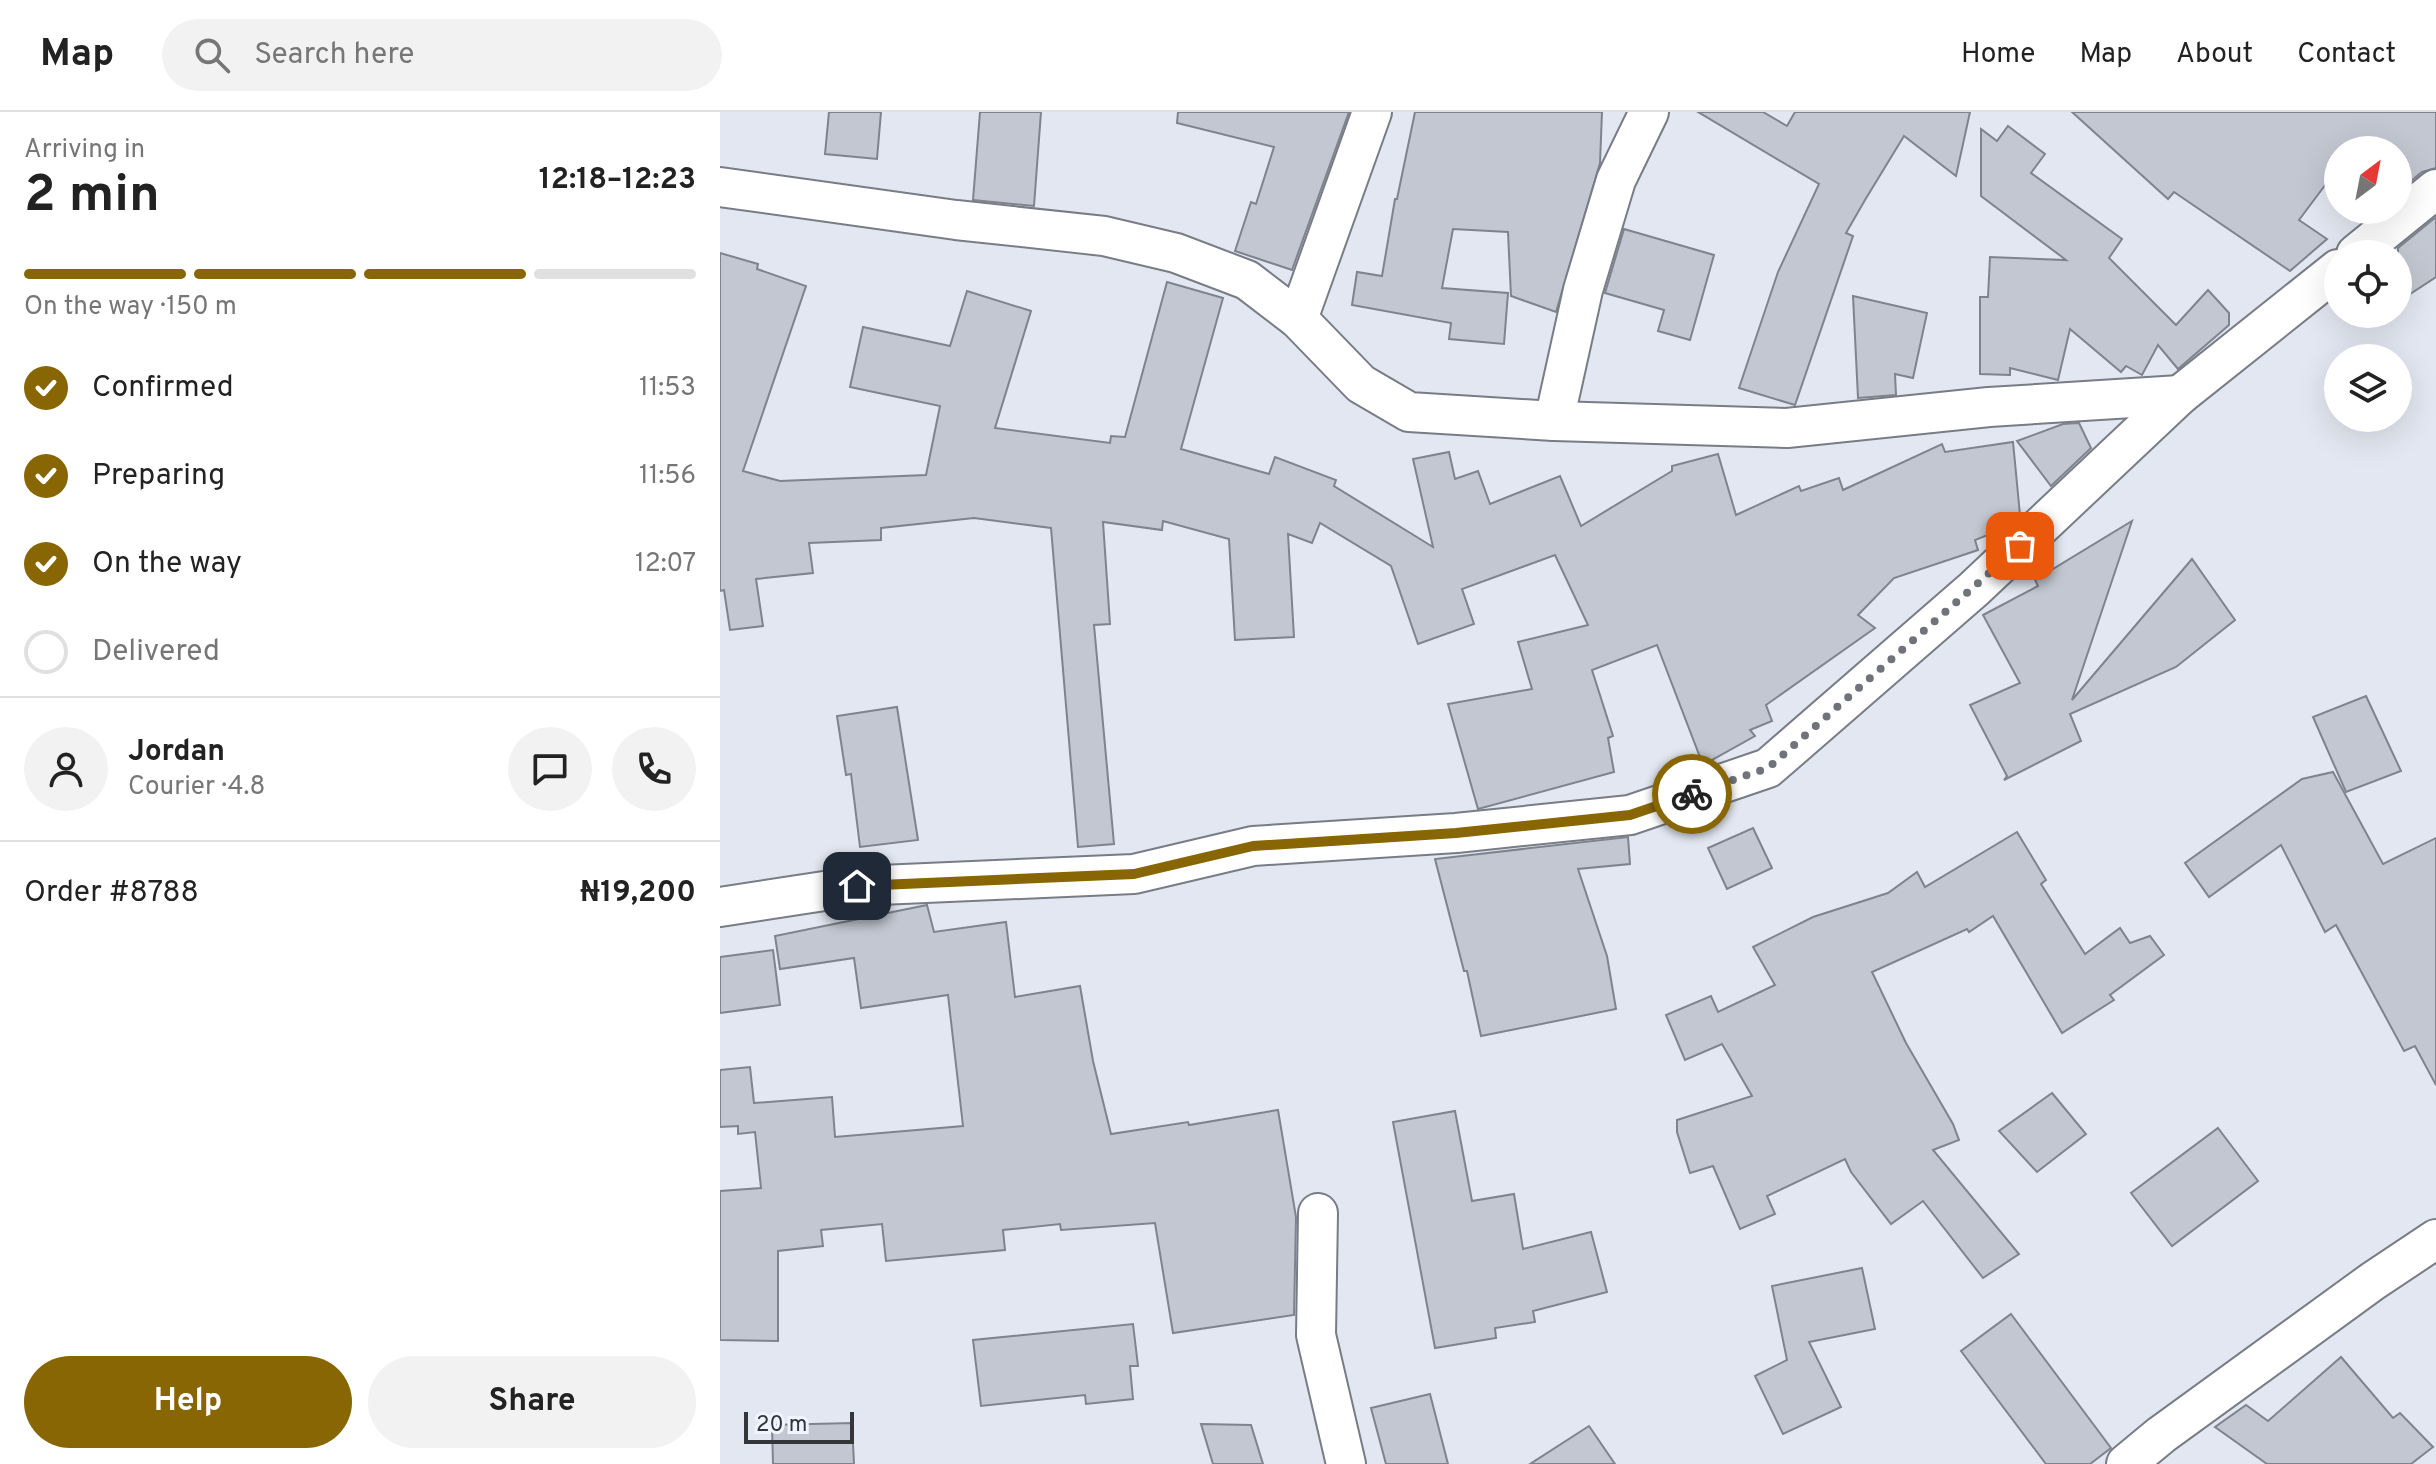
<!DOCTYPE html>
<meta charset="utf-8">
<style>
:root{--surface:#fff;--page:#f2f2f2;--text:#222;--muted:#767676;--line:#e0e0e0;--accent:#886603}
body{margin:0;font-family:Overpass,sans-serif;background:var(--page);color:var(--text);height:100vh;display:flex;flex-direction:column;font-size:30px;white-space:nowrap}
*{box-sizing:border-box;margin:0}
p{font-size:26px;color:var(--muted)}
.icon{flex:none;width:44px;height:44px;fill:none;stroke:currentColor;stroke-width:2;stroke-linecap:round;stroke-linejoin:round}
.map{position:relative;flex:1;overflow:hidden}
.drawer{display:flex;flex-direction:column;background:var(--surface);width:720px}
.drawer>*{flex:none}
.needle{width:52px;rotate:32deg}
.fabs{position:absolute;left:1604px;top:24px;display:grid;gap:16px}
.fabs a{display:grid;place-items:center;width:88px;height:88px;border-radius:50%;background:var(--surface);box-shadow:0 8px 32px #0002;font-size:40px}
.scale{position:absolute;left:24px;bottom:20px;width:110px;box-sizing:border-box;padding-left:8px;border:4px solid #333539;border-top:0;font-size:22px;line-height:28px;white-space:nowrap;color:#333539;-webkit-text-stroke:6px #eff4ff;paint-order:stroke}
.pin{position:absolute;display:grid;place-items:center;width:68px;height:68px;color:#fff;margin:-34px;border-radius:16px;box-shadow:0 4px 12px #0006}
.courier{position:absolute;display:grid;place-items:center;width:80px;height:80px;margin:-40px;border:6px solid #886603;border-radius:50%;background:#fff;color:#222;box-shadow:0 2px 10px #0007}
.head em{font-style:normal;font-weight:700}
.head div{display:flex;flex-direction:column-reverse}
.head{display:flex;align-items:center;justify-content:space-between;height:136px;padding:0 24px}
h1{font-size:52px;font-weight:700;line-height:60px}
.bar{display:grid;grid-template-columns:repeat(4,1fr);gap:12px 8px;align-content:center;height:96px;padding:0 24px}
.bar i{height:10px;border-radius:6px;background:var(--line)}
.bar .on{background:var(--accent)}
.bar p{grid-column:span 4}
.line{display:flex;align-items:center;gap:20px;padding:0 24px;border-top:2px solid var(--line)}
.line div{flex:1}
.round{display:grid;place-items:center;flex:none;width:84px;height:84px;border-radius:42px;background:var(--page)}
ol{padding:0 24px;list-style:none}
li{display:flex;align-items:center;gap:24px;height:88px}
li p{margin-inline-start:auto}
li .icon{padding:8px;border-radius:50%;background:var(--accent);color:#fff;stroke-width:4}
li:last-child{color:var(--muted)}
li i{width:44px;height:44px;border:4px solid var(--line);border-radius:50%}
.button{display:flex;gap:16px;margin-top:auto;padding:16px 24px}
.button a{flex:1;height:92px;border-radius:48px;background:var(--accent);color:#fff;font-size:32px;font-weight:700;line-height:92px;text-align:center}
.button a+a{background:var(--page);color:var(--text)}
header{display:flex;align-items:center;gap:48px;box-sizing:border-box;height:112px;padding:0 40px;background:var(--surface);border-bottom:2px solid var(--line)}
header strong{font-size:38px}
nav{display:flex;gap:44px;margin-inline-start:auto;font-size:28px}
.search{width:560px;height:72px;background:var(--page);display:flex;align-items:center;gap:20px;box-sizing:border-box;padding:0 28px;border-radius:44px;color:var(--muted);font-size:30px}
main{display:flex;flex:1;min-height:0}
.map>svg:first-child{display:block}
.building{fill:#c3c7d1;stroke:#7f838d;stroke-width:2}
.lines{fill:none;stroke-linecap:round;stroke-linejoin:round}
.street-casing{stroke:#787c85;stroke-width:42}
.street{stroke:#fff;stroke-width:38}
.done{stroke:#707379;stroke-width:8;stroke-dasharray:0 14.4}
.route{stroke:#886603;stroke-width:10}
</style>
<header>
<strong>Map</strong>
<div class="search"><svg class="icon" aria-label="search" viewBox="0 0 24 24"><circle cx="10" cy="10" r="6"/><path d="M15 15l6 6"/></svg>Search here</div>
<nav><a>Home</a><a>Map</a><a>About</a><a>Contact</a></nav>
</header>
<main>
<section class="drawer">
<div class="head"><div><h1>2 min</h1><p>Arriving in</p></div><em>12:18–12:23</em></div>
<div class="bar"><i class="on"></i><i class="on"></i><i class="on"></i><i></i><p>On the way · 150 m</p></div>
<ol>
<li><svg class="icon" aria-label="check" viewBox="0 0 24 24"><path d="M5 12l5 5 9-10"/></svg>Confirmed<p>11:53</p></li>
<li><svg class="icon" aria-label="check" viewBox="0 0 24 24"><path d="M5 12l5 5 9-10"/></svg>Preparing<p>11:56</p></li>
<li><svg class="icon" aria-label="check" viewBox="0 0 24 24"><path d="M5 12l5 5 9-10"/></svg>On the way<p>12:07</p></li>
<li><i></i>Delivered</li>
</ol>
<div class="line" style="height:144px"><a class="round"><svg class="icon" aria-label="person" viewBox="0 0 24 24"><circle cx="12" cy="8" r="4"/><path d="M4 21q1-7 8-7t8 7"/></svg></a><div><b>Jordan</b><p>Courier · 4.8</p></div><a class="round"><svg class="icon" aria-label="chat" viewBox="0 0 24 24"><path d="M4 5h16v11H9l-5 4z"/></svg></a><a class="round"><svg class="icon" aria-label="phone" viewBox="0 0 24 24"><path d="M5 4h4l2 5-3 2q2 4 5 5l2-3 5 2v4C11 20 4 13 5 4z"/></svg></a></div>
<div class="line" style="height:104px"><div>Order #8788</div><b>₦19,200</b></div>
<div class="button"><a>Help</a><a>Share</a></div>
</section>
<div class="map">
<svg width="1716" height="1352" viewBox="0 0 1716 1352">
<rect width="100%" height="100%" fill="#e2e7f1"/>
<g class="building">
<polygon points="109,0 161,0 157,47 105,42"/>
<polygon points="260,0 321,0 314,94 253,88"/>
<polygon points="458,0 629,0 572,158 515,139 531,90 536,92 554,35 457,11"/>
<polygon points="695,0 882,0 880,51 836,200 791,184 788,120 733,117 722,176 788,181 784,232 729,227 731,211 632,193 637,160 662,164 675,87 677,87"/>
<polygon points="978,0 1043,0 1067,14 1075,0 1250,0 1236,64 1184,24 1145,88 1126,121 1133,124 1075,293 1019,276 1058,160 1099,72"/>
<polygon points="1352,0 1716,0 1716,56 1702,60 1678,80 1678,38 1618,38 1618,56 1579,108 1607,127 1570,159 1454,80 1448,87"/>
<polygon points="1288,14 1325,42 1311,61 1402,127 1389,146 1456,213 1488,178 1509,201 1509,213 1458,257 1438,233 1422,263 1406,254 1401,260 1350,217 1338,268 1290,256 1290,263 1260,262 1260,185 1268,185 1270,145 1346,148 1261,84 1261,17 1277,29"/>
<polygon points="1716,105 1716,165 1678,190 1678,136"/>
<polygon points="904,117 994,143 970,228 938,219 944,198 885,181"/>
<polygon points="0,141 38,152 37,157 86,174 23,359 60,369 206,363 220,294 130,275 143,215 230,234 247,179 311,199 275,316 390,331 391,324 405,325 447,170 503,186 461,337 549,362 555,345 616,368 614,374 713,435 693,347 729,340 735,367 758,359 770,392 840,364 861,414 952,359 952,354 998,342 1016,403 1079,374 1081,379 1119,366 1123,378 1222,332 1225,340 1293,330 1300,403 1288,415 1255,428 1258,438 1174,466 1138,503 1155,516 1046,593 1052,609 1030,618 1035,624 983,653 937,533 872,558 893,624 888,626 894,660 758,697 728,592 812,577 798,530 868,513 835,443 742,477 754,512 698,532 671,454 600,411 592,431 568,422 574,525 515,528 509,427 443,409 442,418 383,410 390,512 374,513 394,732 358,735 331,416 254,406 161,416 161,428 89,431 93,461 36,467 43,514 10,518 4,478 0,479"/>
<polygon points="1133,184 1207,201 1193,266 1175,262 1176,283 1138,286"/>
<polygon points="1359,311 1371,336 1331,374 1297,329 1343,312"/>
<polygon points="1412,409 1352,588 1472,447 1515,508 1456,555 1350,602 1361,629 1284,668 1287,664 1250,593 1300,571 1263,503 1318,474 1315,468"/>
<polygon points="1646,584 1681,659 1626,680 1593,605"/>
<polygon points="177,595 198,728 140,735 131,662 126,663 117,604"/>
<polygon points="1613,660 1663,752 1716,726 1716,973 1695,934 1684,939 1616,813 1605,820 1561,733 1489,785 1465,751 1582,667"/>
<polygon points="1033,716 1052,756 1007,777 988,736"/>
<polygon points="1297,720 1326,768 1321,772 1365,842 1400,816 1410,831 1430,824 1444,843 1390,883 1394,888 1342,921 1273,804 1249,820 1247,817 1152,860 1186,931 1233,1012 1239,1028 1213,1038 1299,1142 1263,1166 1203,1089 1171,1112 1131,1060 1125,1047 1047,1084 1055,1102 1020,1117 993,1054 970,1061 957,1020 957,1008 1032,984 1002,932 965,948 946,903 991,884 998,900 1055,873 1033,835 1093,805 1168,781 1197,760 1205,775"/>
<polygon points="908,725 910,752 858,757 887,844 896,897 761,924 747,859 744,859 715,747"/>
<polygon points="207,793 214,820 286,810 295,885 360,874 373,949 391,1022 468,1010 469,1013 558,998 576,1105 574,1203 453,1221 435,1111 341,1118 340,1112 283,1118 285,1138 166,1149 162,1112 101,1118 103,1134 58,1139 58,1229 0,1228 0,1079 41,1076 35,1020 18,1022 18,1014 0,1015 0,958 30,955 34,991 112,985 115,1025 243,1014 228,883 141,896 134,846 60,857 55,824"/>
<polygon points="53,838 60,893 0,901 0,845"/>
<polygon points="1332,981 1366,1022 1317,1060 1279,1019"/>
<polygon points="735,999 752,1089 794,1082 803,1137 871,1120 887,1180 813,1199 815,1210 775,1216 776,1226 715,1236 673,1010"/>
<polygon points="1498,1016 1538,1069 1452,1134 1411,1081"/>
<polygon points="1142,1156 1155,1217 1089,1230 1121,1295 1063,1322 1035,1264 1067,1248 1052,1174"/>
<polygon points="1291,1202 1391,1336 1370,1352 1326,1352 1241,1239"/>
<polygon points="413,1212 418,1254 410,1254 413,1287 366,1292 365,1283 261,1294 253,1228"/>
<polygon points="1621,1245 1673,1306 1680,1301 1713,1335 1691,1352 1547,1352 1495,1315 1526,1293 1548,1309"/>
<polygon points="710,1282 728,1352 666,1352 651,1296"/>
<polygon points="132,1311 134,1352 53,1352 52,1313"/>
<polygon points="481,1312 531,1313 543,1352 493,1352"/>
<polygon points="869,1314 895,1352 810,1352"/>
</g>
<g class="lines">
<defs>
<g id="street">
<polyline points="0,75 236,108 384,124 456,141 527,168 578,207 641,272 689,300 834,309 1067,316 1269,295 1460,283"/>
<polyline points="1636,142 1716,77"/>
<polyline points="578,207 652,0"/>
<polyline points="834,309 863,178 896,68 929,0"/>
<polyline points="0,795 137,774 414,762 533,734 736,721 910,703 1048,656 1254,477 1460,283 1618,157"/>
<polyline points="598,1101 596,1223 626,1352"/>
<polyline points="1406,1352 1441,1323 1653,1169 1716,1127"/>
</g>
</defs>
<use href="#street" class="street-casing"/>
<use href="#street" class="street"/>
</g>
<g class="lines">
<polyline class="done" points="972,682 1048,656 1300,434"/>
<polyline class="route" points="137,774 414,762 533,734 736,721 910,703 972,682"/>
</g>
</svg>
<div class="fabs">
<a><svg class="needle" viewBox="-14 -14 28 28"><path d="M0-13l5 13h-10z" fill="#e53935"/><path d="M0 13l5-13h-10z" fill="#767676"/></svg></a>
<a><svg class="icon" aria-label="locate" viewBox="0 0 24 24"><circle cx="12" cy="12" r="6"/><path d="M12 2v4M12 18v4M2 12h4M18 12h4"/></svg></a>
<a><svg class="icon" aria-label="layers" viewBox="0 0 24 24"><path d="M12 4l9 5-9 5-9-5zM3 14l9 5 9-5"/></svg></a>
</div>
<div class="scale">20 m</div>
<div class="pin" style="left:1300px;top:434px;background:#ea580c"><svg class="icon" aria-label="bag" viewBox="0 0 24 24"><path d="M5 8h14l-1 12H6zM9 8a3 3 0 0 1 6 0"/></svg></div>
<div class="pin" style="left:137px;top:774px;background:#1f2937"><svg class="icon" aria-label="home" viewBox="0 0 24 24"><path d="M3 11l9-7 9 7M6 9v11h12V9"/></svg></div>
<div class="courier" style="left:972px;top:682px"><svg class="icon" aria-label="bike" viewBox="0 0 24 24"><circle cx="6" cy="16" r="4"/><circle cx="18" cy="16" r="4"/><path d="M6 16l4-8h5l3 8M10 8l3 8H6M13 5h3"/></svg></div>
</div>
</main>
